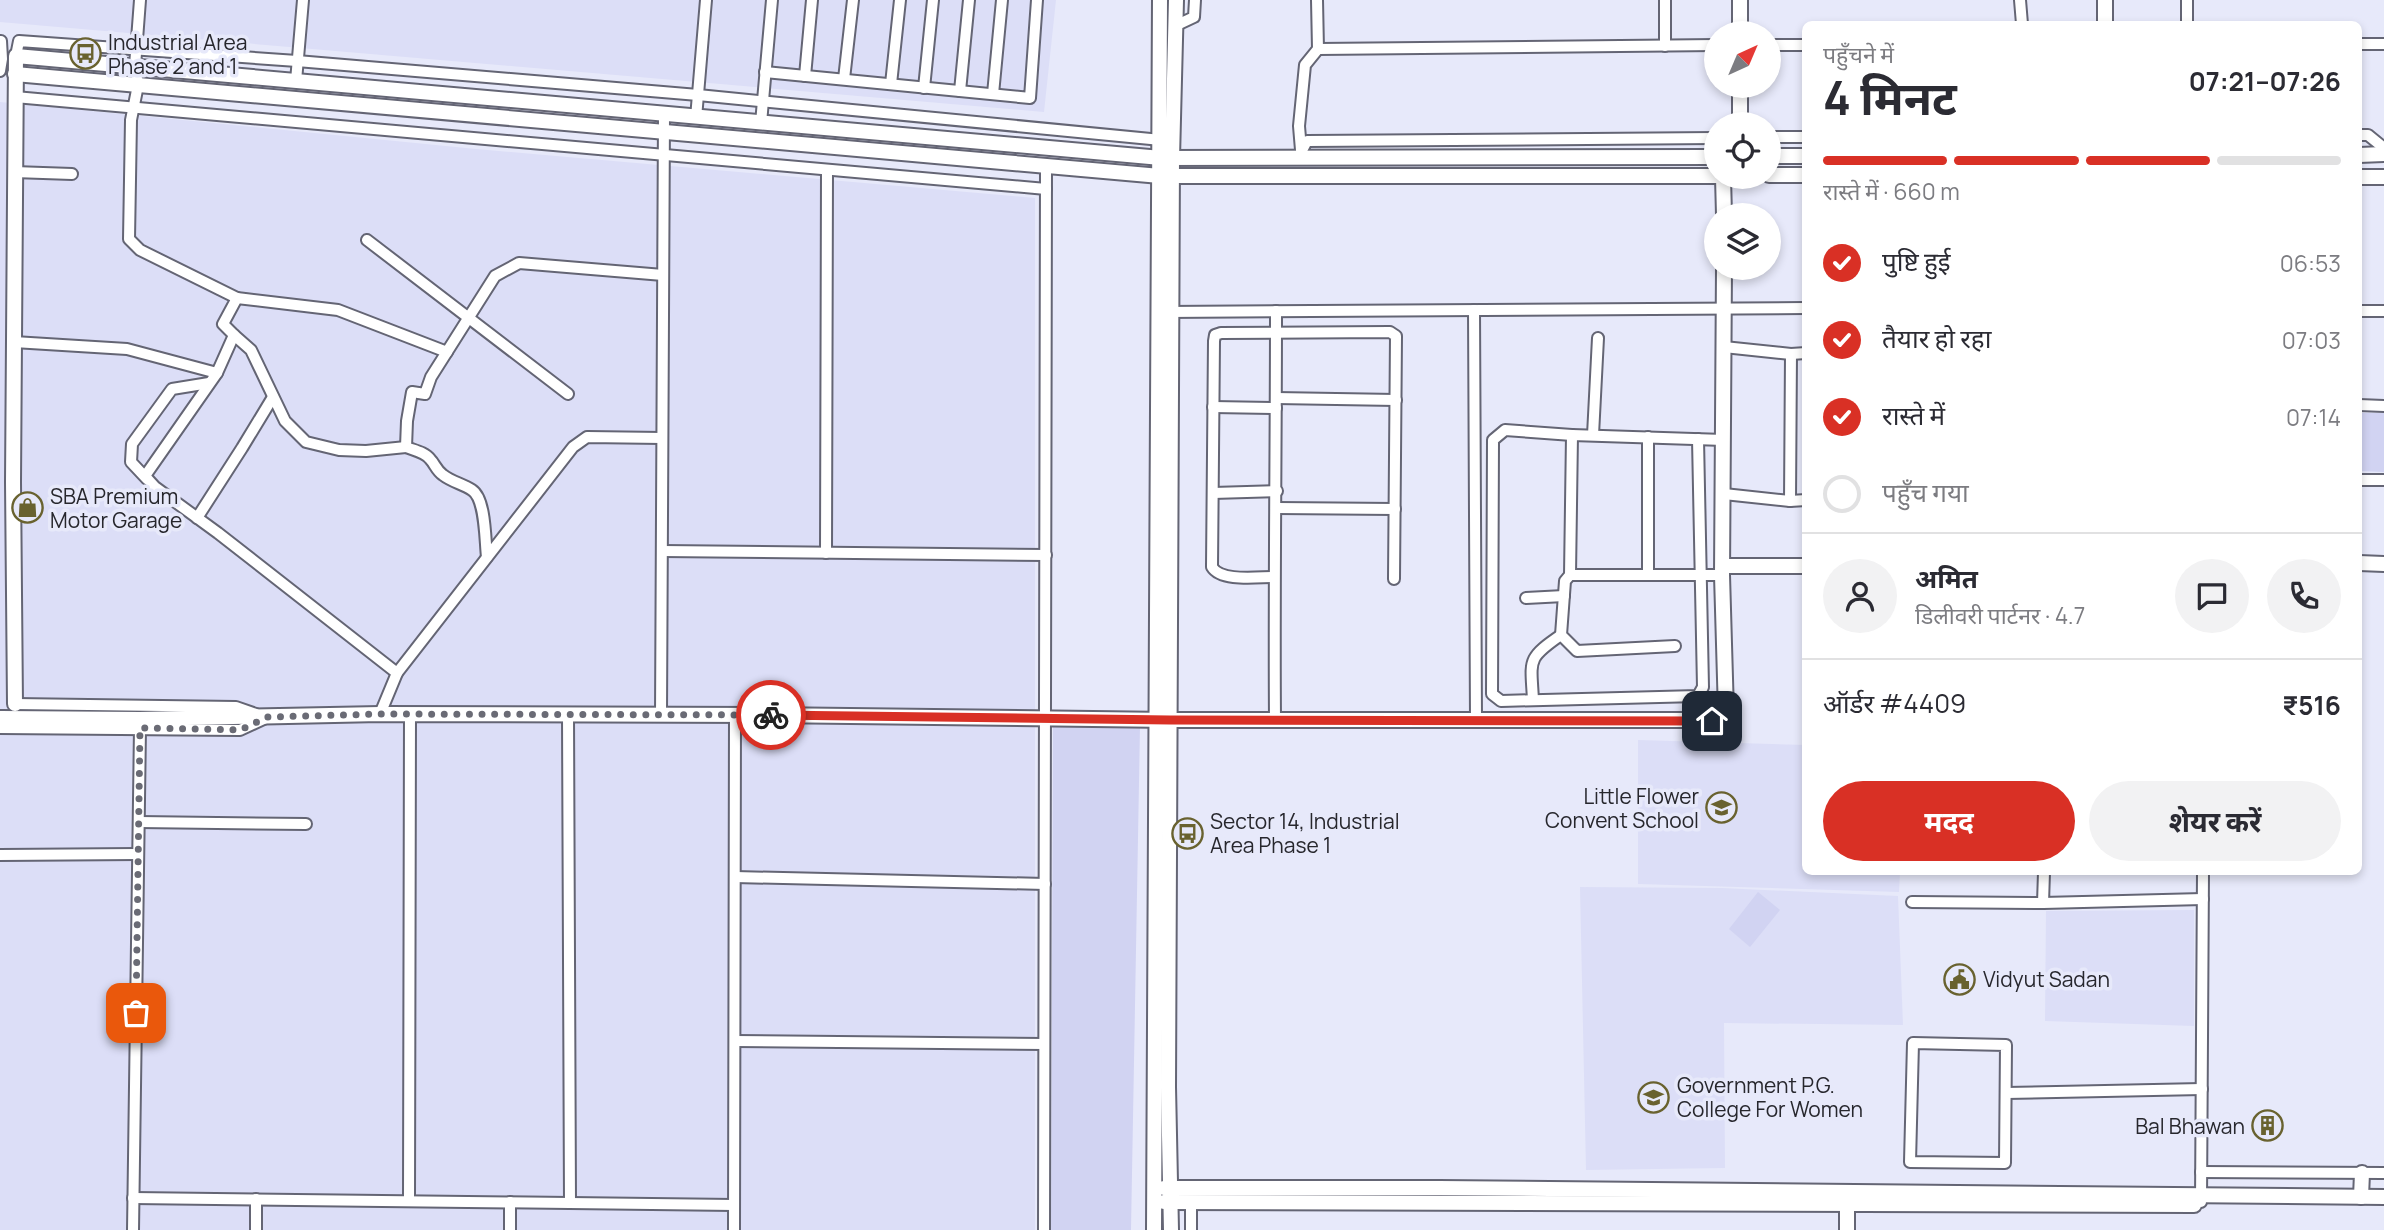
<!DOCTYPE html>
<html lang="hi">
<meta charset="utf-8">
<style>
:root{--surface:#fff;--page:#f2f2f3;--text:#2b2b33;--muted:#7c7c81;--line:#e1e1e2;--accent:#d93025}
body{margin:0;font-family:Manrope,"Noto Sans Devanagari",sans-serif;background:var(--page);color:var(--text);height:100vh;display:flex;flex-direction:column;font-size:26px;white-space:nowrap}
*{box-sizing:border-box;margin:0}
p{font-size:23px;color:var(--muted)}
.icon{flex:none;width:38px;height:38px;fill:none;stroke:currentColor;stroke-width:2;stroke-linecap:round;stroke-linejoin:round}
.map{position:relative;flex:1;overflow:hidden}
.drawer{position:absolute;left:1802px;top:21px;width:560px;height:854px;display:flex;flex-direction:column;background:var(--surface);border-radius:10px;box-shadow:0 4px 10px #0003}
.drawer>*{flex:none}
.needle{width:46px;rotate:44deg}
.buttons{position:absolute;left:1704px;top:21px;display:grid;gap:14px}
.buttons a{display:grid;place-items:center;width:77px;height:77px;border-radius:50%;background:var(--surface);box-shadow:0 4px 10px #0003;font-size:35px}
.pin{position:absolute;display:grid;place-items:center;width:60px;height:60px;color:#fff;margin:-30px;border-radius:14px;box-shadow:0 4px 10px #0006}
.courier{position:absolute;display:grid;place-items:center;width:70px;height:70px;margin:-35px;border:5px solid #d93025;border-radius:50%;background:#fff;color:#222;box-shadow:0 2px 9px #0007}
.overview em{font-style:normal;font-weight:700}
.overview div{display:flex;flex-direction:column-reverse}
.overview{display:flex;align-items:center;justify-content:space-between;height:119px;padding:0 21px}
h1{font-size:46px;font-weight:700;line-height:52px}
.bar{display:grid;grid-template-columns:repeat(4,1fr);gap:10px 7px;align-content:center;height:84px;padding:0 21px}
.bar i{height:9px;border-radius:5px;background:var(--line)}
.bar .current{background:var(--accent)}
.bar p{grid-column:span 4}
.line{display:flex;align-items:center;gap:18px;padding:0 21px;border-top:2px solid var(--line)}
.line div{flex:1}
.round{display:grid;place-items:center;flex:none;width:74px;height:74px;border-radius:37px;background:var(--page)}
ol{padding:0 21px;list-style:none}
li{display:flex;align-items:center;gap:21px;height:77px}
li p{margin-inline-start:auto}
li .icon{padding:7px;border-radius:50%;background:var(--accent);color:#fff;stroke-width:4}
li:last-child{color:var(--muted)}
li i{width:38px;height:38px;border:4px solid var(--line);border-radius:50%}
.primary-button{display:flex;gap:14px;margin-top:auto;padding:14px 21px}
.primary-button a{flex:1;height:80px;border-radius:42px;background:var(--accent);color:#fff;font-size:28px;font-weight:700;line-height:80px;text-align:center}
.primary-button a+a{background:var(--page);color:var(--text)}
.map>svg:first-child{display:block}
.built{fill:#dcdef7}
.green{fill:#d1d3f2}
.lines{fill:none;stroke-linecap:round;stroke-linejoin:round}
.minor-casing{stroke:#646574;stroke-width:14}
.tertiary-casing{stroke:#646574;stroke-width:18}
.minor{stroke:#fff;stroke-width:10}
.tertiary{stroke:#fff;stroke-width:14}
.done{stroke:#6a6b75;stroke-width:7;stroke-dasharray:0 12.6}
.route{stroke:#d93025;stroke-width:9}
.labels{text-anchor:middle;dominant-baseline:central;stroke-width:7;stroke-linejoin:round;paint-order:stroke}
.poi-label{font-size:21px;fill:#27272d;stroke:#e7e9fa;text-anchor:start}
</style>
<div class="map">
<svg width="2384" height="1230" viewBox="0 0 2384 1230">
<rect width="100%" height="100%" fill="#e7e9fa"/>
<g class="built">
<polygon points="0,0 1056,0 1044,112 0,22"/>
<polygon points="0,102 476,149 1035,198 1035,1230 0,1230"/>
<polygon points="1638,740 1806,745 1806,872 1900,872 1899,892 1638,884"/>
<polygon points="1580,887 1722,888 1898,896 1903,1025 1724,1023 1725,1168 1586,1170"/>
<polygon points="2194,910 2194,1026 2045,1021 2046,911"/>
</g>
<g class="green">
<polygon points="2359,413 2384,413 2384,472 2359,471"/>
<polygon points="1053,725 1140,726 1131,1230 1051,1230"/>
<polygon points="1758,892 1780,910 1750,947 1729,929"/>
</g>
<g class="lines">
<defs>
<g id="minor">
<polyline points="140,0 135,66 138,85 131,120 129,239 140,250 237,298 223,324 234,335 217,373 145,476 155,487 218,533 397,673 573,447 587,437 662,438"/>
<polyline points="2020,0 2022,24"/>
<polyline points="2187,0 2187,24"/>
<polyline points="1177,25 1194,17 1195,0"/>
<polyline points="2359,44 2384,44"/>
<polyline points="1769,45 1806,45"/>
<polyline points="1665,46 1665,0"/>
<polyline points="1318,49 1717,45"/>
<polyline points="16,56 19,41 297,61 698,95 1161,140"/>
<polyline points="0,71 2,59 1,41"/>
<polyline points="765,72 1030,98 1037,0"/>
<polyline points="805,76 812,0"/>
<polyline points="844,79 853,0"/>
<polyline points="296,81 303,0"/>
<polyline points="891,84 900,0"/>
<polyline points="924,88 933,0"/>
<polyline points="960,91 969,0"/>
<polyline points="993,94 1002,0"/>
<polyline points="15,97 1046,189"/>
<polyline points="696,118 706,0"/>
<polyline points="761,123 772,0"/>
<polyline points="2359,135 2368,135 2384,148"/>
<polyline points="1769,137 1806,137"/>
<polyline points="1301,150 1299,126 1305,65 1318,49 1317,0"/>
<polyline points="1298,158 1307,141 1717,138"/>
<polyline points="14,172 72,174"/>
<polyline points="367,240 568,394"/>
<polyline points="237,298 338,310 447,352"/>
<polyline points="1474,310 1476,720"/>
<polyline points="2359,311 2384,311"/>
<polyline points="1166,312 1806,308"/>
<polyline points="234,335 251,350 285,421 306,442 339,450 366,451 406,447"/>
<polyline points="14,342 127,349 217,373"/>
<polyline points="1724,347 1791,354 1806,353"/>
<polyline points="1276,398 1396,400"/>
<polyline points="2359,405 2384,406"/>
<polyline points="1213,407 1276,408"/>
<polyline points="1572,435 1505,430 1493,440 1492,694 1501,701 1698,696 1703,687 1698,439"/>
<polyline points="1593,435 1598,338"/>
<polyline points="1648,437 1648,575"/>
<polyline points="147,479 131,462 132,444 172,389 209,383"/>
<polyline points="2359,480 2384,480"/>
<polyline points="1213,493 1277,491"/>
<polyline points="1724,494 1790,501 1806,500"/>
<polyline points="1790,501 1791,354"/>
<polyline points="1277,508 1395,509"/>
<polyline points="197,518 242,448 273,397"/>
<polyline points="662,551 1046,555"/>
<polyline points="826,553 827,170"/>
<path d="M487,557C485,541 486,499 472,490C463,484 452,482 443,475C436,470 435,464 430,459C425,452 413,450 406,447L407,421L412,392L425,394L431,377L495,276L519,263L663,275"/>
<polyline points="1570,575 1565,581 1561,635 1577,651 1675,646"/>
<polyline points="1722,575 1570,575 1572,435 1724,440"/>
<path d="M1274,577C1257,577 1221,582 1212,567L1214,341L1215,335L1221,333L1390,332L1396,336L1394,579"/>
<polyline points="1526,598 1564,596"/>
<path d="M1533,700C1531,660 1526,659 1561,635"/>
<polyline points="15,704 236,707 256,714"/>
<polyline points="380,714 397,673"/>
<polyline points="568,715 570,1203"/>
<polyline points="661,715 664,115"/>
<path d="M1275,720C1274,584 1276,448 1276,311"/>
<polyline points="0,728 240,730 266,718"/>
<polyline points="139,822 306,824"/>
<polyline points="0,855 138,854"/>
<polyline points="2044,872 2043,903 2203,899"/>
<polyline points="735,877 1045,884"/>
<polyline points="1912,902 2043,903"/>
<polyline points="735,1041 1044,1044"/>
<polygon points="1913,1043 2006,1045 2005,1163 1910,1162"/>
<polyline points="2006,1093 2202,1089"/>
<polyline points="2201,1172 2384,1173"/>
<polyline points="133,1198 734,1205"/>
<polyline points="409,1201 410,714"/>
<polyline points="1191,1202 1191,1230"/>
<polyline points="2201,1202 2203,872"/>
<polyline points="133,1230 140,728"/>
<polyline points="256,1230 256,1199"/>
<polyline points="510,1230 510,1202"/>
<polyline points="734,1230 735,715"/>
<polyline points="1044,1230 1046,167"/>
</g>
<g id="tertiary">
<polyline points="2105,0 2105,24"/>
<polyline points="1740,33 1740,0"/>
<polyline points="15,74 1160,176 1717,176"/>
<polyline points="1740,86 1740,124"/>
<polyline points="2359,155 2384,154"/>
<polyline points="1769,156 1806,156"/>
<polyline points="1769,175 1806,175"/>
<polyline points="1723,177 1724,215"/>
<polyline points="2359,177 2384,177"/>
<polyline points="2359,563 2384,564"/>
<polyline points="1723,566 1806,566"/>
<polyline points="15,704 13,482 16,56 1161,158 1717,157"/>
<polyline points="0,718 140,719 380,714 766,715 1170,720 1722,720 1726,713 1722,575 1724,268"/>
<polyline points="1164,1188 1439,1188 2384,1197"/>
<polyline points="2361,1197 2362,1173"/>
<polyline points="1164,1202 2194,1205"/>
<polyline points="1154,1230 1160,0"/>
<polyline points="1171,1230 1168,1087 1172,158 1176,0"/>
<polyline points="1847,1230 1847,1196"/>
</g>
</defs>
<use href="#minor" class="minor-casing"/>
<use href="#tertiary" class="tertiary-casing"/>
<use href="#minor" class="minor"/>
<use href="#tertiary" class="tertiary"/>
</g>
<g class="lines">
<polyline class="done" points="136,1013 140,728 240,730 268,717 380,714 771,715"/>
<polyline class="route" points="771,715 1170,720 1712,721"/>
</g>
<defs>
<symbol id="bus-ring" viewBox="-11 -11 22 22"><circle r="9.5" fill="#e7e9fa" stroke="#69622f" stroke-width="1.5"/><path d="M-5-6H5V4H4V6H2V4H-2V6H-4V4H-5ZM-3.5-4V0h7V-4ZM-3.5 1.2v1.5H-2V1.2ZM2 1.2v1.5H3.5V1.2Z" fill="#69622f"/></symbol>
<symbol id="shop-ring" viewBox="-11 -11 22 22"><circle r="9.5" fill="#e7e9fa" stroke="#69622f" stroke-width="1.5"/><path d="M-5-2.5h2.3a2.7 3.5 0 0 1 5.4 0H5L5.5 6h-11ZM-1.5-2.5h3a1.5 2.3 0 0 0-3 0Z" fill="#69622f"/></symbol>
<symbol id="school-ring" viewBox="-11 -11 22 22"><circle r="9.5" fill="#e7e9fa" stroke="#69622f" stroke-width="1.5"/><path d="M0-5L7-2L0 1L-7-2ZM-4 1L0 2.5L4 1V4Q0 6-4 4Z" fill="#69622f"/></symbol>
<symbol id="civic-ring" viewBox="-11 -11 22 22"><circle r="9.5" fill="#e7e9fa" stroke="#69622f" stroke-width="1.5"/><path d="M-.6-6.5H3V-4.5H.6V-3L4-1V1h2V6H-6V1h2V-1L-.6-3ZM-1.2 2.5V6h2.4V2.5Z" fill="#69622f"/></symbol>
<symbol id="university-ring" viewBox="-11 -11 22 22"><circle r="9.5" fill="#e7e9fa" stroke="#69622f" stroke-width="1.5"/><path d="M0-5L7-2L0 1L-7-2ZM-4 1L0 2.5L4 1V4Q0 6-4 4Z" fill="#69622f"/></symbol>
<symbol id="building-ring" viewBox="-11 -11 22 22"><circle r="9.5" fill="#e7e9fa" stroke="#69622f" stroke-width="1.5"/><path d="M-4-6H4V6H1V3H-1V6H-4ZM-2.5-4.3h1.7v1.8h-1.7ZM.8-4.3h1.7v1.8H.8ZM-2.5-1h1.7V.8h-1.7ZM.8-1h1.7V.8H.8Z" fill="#69622f"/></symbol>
</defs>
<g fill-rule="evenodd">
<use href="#bus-ring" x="68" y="36" width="35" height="35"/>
<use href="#shop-ring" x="10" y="490" width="35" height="35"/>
<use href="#school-ring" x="1704" y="790" width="35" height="35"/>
<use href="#bus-ring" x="1170" y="816" width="35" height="35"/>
<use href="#civic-ring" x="1942" y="962" width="35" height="35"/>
<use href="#university-ring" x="1636" y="1080" width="35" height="35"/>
<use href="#building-ring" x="2250" y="1108" width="35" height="35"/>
</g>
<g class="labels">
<g class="poi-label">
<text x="108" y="42">Industrial Area<tspan x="108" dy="24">Phase 2 and 1</tspan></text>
<text x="50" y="496">SBA Premium<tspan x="50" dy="24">Motor Garage</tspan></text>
<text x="1699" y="796" text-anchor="end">Little Flower<tspan x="1699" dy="24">Convent School</tspan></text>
<text x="1210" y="821">Sector 14, Industrial<tspan x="1210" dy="24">Area Phase 1</tspan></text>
<text x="1983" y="979">Vidyut Sadan</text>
<text x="1677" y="1085">Government P.G.<tspan x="1677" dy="24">College For Women</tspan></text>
<text x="2245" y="1126" text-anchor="end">Bal Bhawan</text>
</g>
</g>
</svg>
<div class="buttons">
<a><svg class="needle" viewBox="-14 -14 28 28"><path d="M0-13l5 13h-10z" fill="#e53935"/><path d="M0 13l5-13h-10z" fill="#7c7c81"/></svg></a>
<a><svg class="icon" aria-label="locate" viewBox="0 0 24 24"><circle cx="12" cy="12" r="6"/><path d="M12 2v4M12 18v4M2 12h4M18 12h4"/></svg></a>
<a><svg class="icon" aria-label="layers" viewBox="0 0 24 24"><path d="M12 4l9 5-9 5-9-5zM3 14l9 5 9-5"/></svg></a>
</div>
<div class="pin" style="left:136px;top:1013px;background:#ea580c"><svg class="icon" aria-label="bag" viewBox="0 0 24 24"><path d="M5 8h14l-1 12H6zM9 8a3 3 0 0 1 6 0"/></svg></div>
<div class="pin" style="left:1712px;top:721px;background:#1f2937"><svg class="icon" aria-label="home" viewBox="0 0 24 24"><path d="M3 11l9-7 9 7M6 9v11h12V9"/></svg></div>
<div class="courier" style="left:771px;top:715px"><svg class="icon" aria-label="bike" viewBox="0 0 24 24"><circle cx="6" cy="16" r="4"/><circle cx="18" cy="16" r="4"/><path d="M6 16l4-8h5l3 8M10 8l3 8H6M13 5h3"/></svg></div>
<section class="drawer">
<div class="overview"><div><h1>4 मिनट</h1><p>पहुँचने में</p></div><em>07:21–07:26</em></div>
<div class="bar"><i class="current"></i><i class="current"></i><i class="current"></i><i></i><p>रास्ते में · 660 m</p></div>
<ol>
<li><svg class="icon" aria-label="check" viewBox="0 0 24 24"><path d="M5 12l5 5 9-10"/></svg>पुष्टि हुई<p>06:53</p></li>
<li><svg class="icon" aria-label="check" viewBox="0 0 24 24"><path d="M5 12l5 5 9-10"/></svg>तैयार हो रहा<p>07:03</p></li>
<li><svg class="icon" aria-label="check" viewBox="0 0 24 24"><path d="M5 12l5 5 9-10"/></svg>रास्ते में<p>07:14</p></li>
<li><i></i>पहुँच गया</li>
</ol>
<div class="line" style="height:126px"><a class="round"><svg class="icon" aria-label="person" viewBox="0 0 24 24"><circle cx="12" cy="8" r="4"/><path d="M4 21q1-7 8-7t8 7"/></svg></a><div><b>अमित</b><p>डिलीवरी पार्टनर · 4.7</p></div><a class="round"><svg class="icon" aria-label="chat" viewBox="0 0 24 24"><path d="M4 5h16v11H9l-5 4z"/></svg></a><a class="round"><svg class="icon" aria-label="phone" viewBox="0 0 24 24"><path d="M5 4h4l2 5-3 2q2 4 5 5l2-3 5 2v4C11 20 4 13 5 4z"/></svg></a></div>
<div class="line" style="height:91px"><div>ऑर्डर #4409</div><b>₹516</b></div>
<div class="primary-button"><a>मदद</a><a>शेयर करें</a></div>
</section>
</div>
